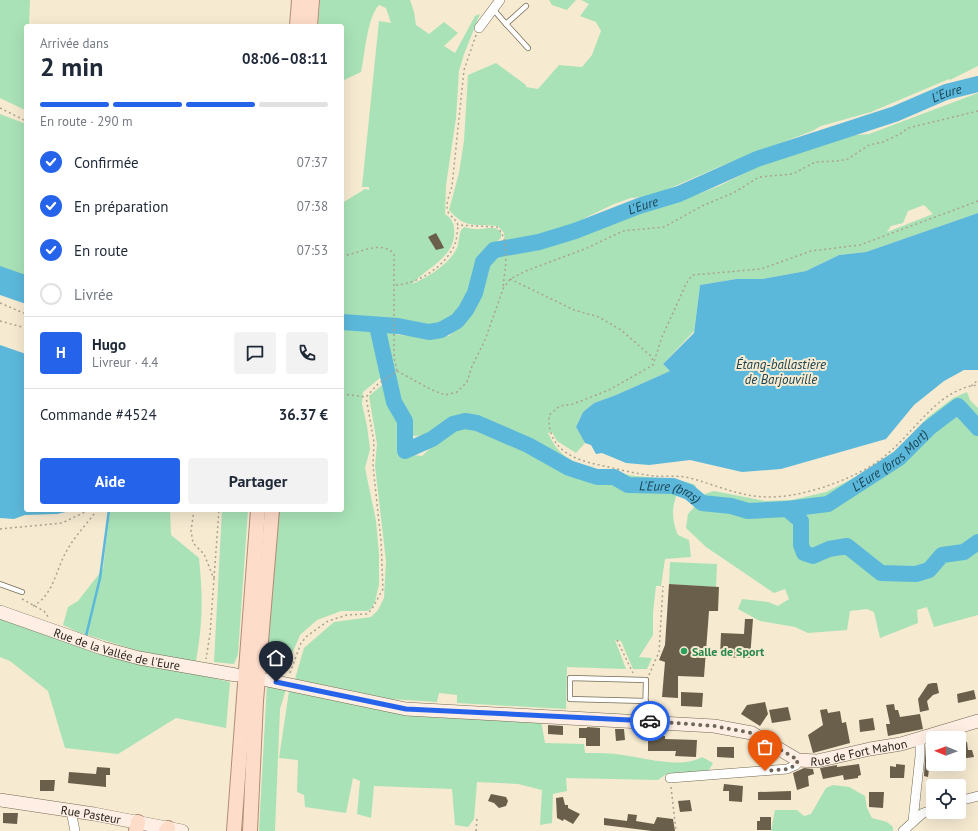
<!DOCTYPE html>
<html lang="fr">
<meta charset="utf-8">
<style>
:root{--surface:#fff;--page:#f2f2f3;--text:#1f2937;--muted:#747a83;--line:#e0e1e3;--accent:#2563eb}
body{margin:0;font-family:"PT Sans",sans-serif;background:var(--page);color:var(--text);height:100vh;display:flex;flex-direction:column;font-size:15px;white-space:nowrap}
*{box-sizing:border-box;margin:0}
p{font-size:13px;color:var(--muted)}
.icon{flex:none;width:22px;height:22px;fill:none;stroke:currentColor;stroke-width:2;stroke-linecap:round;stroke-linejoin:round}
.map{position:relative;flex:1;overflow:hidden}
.panel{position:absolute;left:24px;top:24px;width:320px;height:488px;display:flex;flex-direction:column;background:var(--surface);border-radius:4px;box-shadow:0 4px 16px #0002}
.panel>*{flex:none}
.needle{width:26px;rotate:271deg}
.buttons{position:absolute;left:926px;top:731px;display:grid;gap:8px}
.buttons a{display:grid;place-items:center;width:40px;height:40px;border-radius:4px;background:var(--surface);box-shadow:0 4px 16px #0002;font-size:20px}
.pin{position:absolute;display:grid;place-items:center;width:34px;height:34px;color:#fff;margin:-41px -17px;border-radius:50% 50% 50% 0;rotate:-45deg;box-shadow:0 0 4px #0007}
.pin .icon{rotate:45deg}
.courier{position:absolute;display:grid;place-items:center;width:40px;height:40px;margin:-20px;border:3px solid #2563eb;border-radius:50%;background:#fff;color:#222;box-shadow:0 1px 5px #0007}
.overview em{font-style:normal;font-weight:700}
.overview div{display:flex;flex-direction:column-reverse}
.overview{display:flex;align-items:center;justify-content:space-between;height:68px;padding:0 16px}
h1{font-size:26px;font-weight:700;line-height:30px}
.bar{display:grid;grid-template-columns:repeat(4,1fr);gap:6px 4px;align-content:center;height:48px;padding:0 16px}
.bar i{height:5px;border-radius:3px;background:var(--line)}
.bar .on{background:var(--accent)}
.bar p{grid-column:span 4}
.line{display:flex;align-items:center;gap:10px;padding:0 16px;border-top:1px solid var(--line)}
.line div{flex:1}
.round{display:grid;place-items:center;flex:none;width:42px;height:42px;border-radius:4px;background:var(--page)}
ol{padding:0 16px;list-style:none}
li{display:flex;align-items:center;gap:12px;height:44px}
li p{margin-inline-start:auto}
li .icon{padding:4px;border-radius:50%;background:var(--accent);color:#fff;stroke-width:4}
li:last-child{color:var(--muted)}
li i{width:22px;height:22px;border:2px solid var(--line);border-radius:50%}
.cta{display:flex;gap:8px;margin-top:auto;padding:8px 16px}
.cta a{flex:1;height:46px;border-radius:4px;background:var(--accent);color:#fff;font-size:16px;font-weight:700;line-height:46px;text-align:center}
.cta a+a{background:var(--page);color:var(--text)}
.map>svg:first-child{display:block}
.green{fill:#a9e2b7;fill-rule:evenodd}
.water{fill:#5cb8da}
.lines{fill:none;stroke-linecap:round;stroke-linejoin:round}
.stream{stroke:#5cb8da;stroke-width:2.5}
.river{stroke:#5cb8da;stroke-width:16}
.building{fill:#6a5f4a}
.lane-casing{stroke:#746a53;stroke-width:6}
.street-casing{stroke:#746a53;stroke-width:10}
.secondary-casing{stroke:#746a53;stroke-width:14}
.primary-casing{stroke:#b18c74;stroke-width:16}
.path{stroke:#aba28f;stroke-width:1.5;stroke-dasharray:2 3;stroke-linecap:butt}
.lane{stroke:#fff;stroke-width:4.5}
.street{stroke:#fff;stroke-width:9}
.secondary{stroke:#feeee4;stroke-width:13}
.primary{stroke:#fedcca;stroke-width:14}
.done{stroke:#6e6759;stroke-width:4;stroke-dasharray:0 7.2}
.route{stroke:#2563eb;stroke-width:5}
.leisure-dot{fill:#2e9e5b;stroke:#f6ead1;stroke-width:1.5}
.labels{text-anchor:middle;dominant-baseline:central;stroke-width:4;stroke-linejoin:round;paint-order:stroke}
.street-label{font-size:12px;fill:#252118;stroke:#f6ead1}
.leisure-label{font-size:12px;font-weight:bold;fill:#27864d;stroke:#f6ead1;text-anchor:start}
.water-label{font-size:13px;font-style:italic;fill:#1a4352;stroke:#f6ead1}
</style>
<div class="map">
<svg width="978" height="831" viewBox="0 0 978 831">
<rect width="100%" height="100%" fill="#f6ead1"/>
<g class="green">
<polygon points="0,0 30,0 29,26 26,26 25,110 0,98"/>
<path d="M320,0H410L414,12L416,25L429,34L444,22L458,33L444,46L455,53L475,16L480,14L464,54L459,71L456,118L446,185L445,214C450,217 454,222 454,229C457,257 427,267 412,284C427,278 453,262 458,245C459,240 459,235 461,230L464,227C469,228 475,230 480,229C489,229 493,225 501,232V238L485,251L474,266L468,301L458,314L443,326L427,327L407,321H399L392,324L342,319V203L365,189L369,190V187H362L379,21L391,23L386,8L379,5C367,17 365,55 361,72L342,81V26H318Z"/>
<polygon points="549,0 576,0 567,10 552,5"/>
<path d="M581,0H978V66L950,80L949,79L871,112L821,126L812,131L721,166L652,196L631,198L614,204L585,218L565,232L505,245L504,233L498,226C476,224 465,229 449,210L459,173L464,141L468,75L496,63L526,85V87L538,89L559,65L582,67L592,55L601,31L596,22L580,16L589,4Z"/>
<path d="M978,93V213L866,252L839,255L806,271L762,279H736L700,285L694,331L663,364L670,371L616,395L594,403L583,412L576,427L585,443L576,453L557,441L552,432L548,433C553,444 560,454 571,460C591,471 633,476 656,478C669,480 682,480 695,485L697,490L677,494C671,509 672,521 678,535L689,540L691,557L665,559L661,586H656L653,612V635L639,657L652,658L647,669H633L621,641L615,640L626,669L567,667L566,709L457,703V695L439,693L437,702L391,699L295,679L304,648L334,622L371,617L378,610L384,598L386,561L375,466L377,444L369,396L382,385L380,378L363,392L362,404L367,426L370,449L365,468L376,521L379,554V584L375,602L371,609L367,611H341L317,620L300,635L289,661L282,667L265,664L279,510H342V329L385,330L399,335L426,337L449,336L467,318L478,300L486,265L494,255L556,242L608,220L685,199L719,186L784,154L843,136L869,134ZM924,205L933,214L887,232L891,226L903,223L908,211ZM471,414L448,431L422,456L397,453L405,430L413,436L429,435Z"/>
<polygon points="0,114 26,124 26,278 0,270"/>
<polygon points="967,392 970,400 978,408 978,615 934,627 927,607 917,610 918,623 880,638 874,612 867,609 850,611 847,630 808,633 795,627 760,621 738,609 742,599 768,602 778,606 789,599 785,589 774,593 706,547 686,528 688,514 695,506 708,507 698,496 714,491 765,501 792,500 826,492 858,476 896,452 927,418 953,398"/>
<path d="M110,510H170L171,535L199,558C203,597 203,622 196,661L155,656L78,632L63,625L68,607L78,601L103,569Z"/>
<polygon points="222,510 248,510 238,654 234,664 214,662"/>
<polygon points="670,562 717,564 716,587 669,584"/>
<polygon points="0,617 119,657 230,682 226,728 176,718 118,754 65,748 48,691 10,661 0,657"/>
<polygon points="267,684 286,689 280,709 275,831 259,831"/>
<path d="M290,685L409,715L541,721L545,743L584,744L585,753C598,753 610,753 623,755C645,758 682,769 702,757L713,763L708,772L668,773L658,780L566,778L567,791L553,794L552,823L540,825L542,790L518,784L477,782L474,819L468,827L455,825L452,789L374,786L371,818L357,814L360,781L353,778L346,813L305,807L304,795L297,792L298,760L279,758Z"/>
<polygon points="833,785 849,787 865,796 867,808 872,818 887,822 893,827 893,831 771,831 775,810 797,810 804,816 811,814 826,788"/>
</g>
<g class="water">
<polygon points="978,213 978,370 964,370 944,381 914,405 886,439 781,469 742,472 690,460 649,465 626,463 602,453 596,454 591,445 585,443 576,427 583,412 594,403 616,395 670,371 663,364 694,333 700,285 736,279 762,279 806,271 839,255 866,252"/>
<polygon points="0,266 26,275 26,304 0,295"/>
<polygon points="0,345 26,354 26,510 75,510 57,514 25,515 14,519 0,518"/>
</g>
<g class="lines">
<polyline class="stream" points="86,636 100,578 109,510"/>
<g class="river">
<path id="s1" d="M342,322L398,326L429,332L441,330L457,321L466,310L475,293L483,262L494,250L539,242L575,231L639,206L679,194L757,159L895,114L946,92L978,84"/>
<path id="s2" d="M377,326L394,402L405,421V451L432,439L453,424L465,421L477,423L528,445L569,468L597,477H614L628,485L673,486L689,492L702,503L731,506L748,511L787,509L801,521V545L804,553L813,556L829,549L847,546L881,573L916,574L929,570L942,555L964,552L978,542"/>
<path id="s3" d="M787,509L828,504L899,458L929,428L958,406L978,428"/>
</g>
</g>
<g class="building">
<polygon points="436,233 441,242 444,248 436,250 428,237"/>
<polygon points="669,584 719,587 718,611 709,611 704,677 678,676 678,698 662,697 665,662 659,660 665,645"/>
<polygon points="745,619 753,619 750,658 720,657 721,633 744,634"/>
<polygon points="933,683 937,683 939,693 933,695 927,701 929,710 920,712 918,699 928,684"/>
<polygon points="974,690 976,699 958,703 957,694"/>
<polygon points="681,692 703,693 702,707 681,706"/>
<polygon points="765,702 768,714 760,726 741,714 747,705"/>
<polygon points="894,704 895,710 898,710 900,717 920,714 923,729 888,736 886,724 890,724 886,705"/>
<polygon points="788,707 791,720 772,723 769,710"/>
<polygon points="827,709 828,713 840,711 842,723 846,722 850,743 813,753 808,735 823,725 820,710"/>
<polygon points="873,718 875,730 860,732 859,720"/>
<polygon points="548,725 563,726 563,735 548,734"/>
<polygon points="587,727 600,728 600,746 586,746 586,738 579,738 579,728 587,728"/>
<polygon points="615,729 624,729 625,740 616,741"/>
<polygon points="648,736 665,736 665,739 697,740 696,757 675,756 676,751 648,751"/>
<polygon points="967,742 968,750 972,750 974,757 960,759 959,743"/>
<polygon points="926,745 932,746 928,777 924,776"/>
<polygon points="717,747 734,747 734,758 717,757"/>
<polygon points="859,764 861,775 858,776 858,778 844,780 843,775 823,779 820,768 837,765 837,767"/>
<polygon points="896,764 905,765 904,778 890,778 890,766 896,767"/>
<polygon points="97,767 110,768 110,775 106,775 106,787 68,783 69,772 96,774"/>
<polygon points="804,768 813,769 814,774 808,776 809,786 797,790 793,773"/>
<polygon points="40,780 55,780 54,791 40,791"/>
<polygon points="724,784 743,786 742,802 729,801 729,791 723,791"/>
<polygon points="791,791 791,800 758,800 758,792"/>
<polygon points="869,792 884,792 883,808 869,807"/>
<polygon points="491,794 506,797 508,801 506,806 499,808 494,803 488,801"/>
<polygon points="563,797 565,805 568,805 568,808 580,814 573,824 564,819 563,821 557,818 556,798"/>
<polygon points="690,800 692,811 680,812 678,801"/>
<polygon points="3,813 18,813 17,824 3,823"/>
<polygon points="628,814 637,815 636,821 654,824 657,817 673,819 675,831 652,831 604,825 604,818 627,821"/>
<polygon points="760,817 771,817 771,830 757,830 757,821 760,821"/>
</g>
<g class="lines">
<defs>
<g id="lane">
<polyline points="526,6 506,24 528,48"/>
<polyline points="493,9 506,24"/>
<polyline points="0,584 22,592"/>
<polyline points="645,721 646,680 570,678 570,699 646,701"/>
</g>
<g id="street">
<polyline points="479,28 500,0"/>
<polyline points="670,778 787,769 796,765 798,760"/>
<polyline points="959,801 978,796"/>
<polyline points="71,811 75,831"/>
<polyline points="913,821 920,756 920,739"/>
<polyline points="903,831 923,813 933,810"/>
</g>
<g id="secondary">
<path id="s4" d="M0,612L102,648L139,658L236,675"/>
<path id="s5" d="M267,680L406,709L714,726L752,733L798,760L817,761L870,749L901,744L978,721"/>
<path id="s6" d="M0,800L94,814L182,831"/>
</g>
<g id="primary">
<polyline points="297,26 299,0"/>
<polyline points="310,26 312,0"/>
<polyline points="136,831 138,822"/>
<polyline points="166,831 168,828"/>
<polyline points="234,831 258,510"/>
<polyline points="250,831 256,701 272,510"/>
</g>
</defs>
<use href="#lane" class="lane-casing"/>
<use href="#street" class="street-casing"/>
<use href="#secondary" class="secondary-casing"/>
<use href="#primary" class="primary-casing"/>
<g class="path">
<path d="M476,35L464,70L452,186C450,195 443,207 450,215C454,219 456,220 458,225L497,227C511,241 505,269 503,287"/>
<polyline points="0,108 26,121"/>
<path d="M978,201L860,245L811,251L761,269L692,275L686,284L662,337L653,365L609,390L573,404L560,406L549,415C547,453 578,461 609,467C624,471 639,474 654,476C665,477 678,475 690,478C716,485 740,497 769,497C798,497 832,486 858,473C873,466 886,456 897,445C920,423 943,388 978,385"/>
<path d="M342,256C358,254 381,239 394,254V358L397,371"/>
<polyline points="510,279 574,310 599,317 621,330 652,357 653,363"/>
<path d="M396,285C418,284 446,266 455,244C457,239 457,232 458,226"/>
<polyline points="0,303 26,314"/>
<polyline points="0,321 26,328"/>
<polyline points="397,371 432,390 445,395 457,392 467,382 472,366 485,340 503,289 510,279 526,271 587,248 623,231 664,227 702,206 735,192 759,177 793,174 815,162 838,161 848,159 869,145 883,142 900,134 908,128 978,111"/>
<polyline points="971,386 978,380"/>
<polyline points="342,394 366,397 378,384 397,371"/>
<polyline points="194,510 191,531 193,543 204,554 214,579 210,634 206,659"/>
<polyline points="0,529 62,523 89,510"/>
<polyline points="214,578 219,510"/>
<polyline points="22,599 44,611 49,618"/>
<path d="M33,606C53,596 56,570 66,552C74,537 87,524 97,510"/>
<polyline points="617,640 633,673"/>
<polyline points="290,673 301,643 307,636 328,621 347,615 367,614 372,609 383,589 381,541 373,466 374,442 366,397"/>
<polyline points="649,675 659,652 663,586"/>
<polyline points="671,787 676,831"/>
<polyline points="476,831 477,819"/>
</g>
<use href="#lane" class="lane"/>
<use href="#street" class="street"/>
<use href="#secondary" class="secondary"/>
<use href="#primary" class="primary"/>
</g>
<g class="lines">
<polyline class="done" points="650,721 714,726 752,733 798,760 796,765 788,769 765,771"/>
<polyline class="route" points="276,682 406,709 650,721"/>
</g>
<circle class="leisure-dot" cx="684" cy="651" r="4"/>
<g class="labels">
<g class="street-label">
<text stroke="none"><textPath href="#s4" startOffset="123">Rue de la Vallée de l'Eure</textPath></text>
<text stroke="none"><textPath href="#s5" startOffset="604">Rue de Fort Mahon</textPath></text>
<text stroke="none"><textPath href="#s6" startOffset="92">Rue Pasteur</textPath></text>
</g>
<g class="leisure-label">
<text x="692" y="651">Salle de Sport</text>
</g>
<g class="water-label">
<text stroke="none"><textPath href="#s1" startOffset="680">L'Eure</textPath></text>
<text stroke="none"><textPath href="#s1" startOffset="356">L'Eure</textPath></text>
<text x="781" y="364">Étang-ballastière<tspan x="781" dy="15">de Barjouville</tspan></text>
<text stroke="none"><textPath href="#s3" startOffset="117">L'Eure (bras Mort)</textPath></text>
<text stroke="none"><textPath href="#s2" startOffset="418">L'Eure (bras)</textPath></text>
</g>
</g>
</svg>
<div class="buttons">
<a><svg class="needle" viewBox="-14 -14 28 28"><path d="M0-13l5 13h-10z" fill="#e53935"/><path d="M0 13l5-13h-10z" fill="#747a83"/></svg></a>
<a><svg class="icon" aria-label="locate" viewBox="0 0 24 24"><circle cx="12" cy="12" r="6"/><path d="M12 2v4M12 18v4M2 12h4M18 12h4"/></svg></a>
</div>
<div class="pin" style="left:765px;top:771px;background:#ea580c"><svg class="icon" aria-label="bag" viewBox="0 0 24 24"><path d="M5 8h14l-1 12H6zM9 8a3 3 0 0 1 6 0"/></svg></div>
<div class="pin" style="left:276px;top:682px;background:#1f2937"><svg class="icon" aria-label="home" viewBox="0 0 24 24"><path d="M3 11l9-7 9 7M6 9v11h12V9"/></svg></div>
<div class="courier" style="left:650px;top:721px"><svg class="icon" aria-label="car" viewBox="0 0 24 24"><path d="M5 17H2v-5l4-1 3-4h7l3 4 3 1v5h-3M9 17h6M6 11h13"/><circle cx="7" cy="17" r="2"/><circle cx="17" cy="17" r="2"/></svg></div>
<section class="panel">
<div class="overview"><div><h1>2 min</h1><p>Arrivée dans</p></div><em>08:06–08:11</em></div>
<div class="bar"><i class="on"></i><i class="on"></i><i class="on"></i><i></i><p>En route · 290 m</p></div>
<ol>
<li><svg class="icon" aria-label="check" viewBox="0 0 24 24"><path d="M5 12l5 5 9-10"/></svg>Confirmée<p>07:37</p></li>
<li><svg class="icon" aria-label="check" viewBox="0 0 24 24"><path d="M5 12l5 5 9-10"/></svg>En préparation<p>07:38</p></li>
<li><svg class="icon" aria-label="check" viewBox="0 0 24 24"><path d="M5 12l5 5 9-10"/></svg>En route<p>07:53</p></li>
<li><i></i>Livrée</li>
</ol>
<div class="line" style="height:72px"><b class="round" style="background:var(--accent);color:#fff">H</b><div><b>Hugo</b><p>Livreur · 4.4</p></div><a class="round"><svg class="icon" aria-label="chat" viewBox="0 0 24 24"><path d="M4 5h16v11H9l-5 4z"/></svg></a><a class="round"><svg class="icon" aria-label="phone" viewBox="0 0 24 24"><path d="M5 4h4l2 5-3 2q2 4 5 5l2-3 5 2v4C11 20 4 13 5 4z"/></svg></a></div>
<div class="line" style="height:52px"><div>Commande #4524</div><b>36.37 €</b></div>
<div class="cta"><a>Aide</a><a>Partager</a></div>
</section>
</div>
